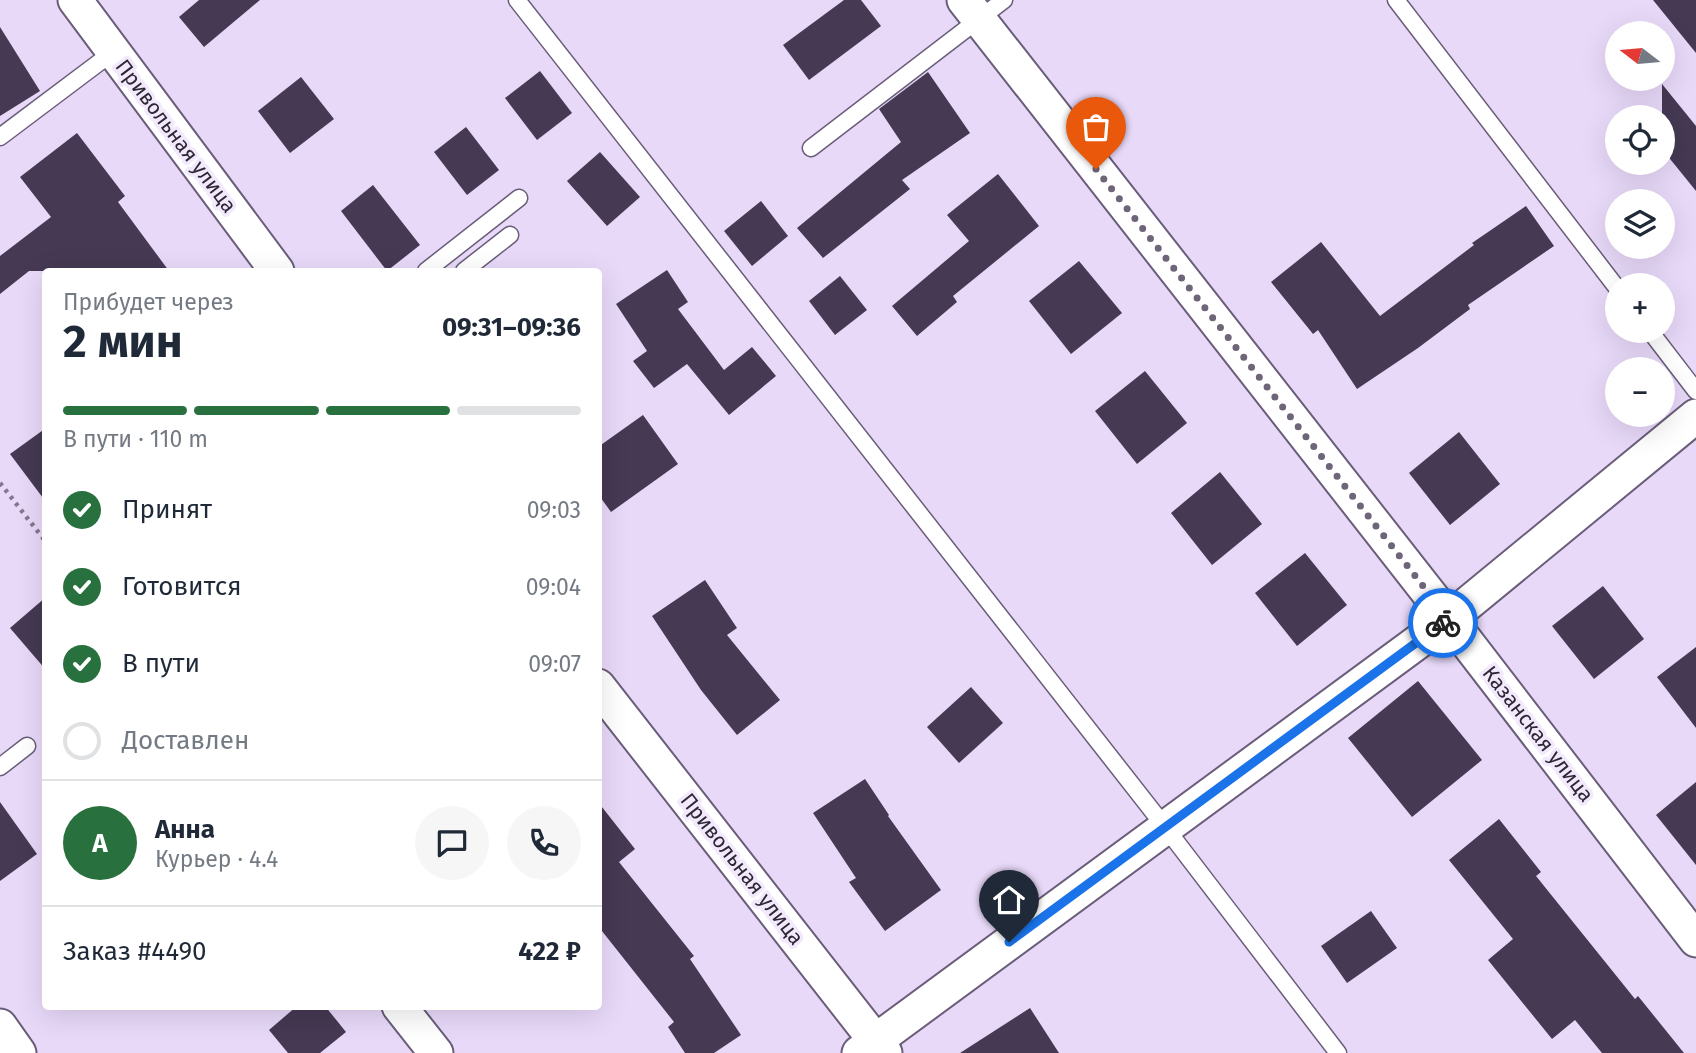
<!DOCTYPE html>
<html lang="ru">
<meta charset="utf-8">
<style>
:root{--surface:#fff;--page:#f6f6f7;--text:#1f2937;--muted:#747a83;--line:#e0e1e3;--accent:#28713f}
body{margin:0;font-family:"Fira Sans",sans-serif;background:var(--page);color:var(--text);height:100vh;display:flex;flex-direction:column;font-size:26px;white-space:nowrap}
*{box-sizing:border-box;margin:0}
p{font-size:23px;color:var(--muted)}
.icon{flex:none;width:38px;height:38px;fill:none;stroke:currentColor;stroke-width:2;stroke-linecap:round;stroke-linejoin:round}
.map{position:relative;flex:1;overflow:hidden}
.details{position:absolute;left:42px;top:268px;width:560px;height:742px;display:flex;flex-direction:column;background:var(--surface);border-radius:7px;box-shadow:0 7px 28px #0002}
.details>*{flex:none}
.needle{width:46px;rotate:286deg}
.controls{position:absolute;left:1605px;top:21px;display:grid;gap:14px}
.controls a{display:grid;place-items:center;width:70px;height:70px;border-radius:50%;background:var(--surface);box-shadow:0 7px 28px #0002;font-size:35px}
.pin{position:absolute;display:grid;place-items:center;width:60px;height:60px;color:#fff;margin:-72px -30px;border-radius:50% 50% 50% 0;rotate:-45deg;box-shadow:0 0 7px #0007}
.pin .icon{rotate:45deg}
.courier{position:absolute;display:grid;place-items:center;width:70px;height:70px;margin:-35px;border:5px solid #1a73e8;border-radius:50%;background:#fff;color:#222;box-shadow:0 2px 9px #0007}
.summary em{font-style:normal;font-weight:700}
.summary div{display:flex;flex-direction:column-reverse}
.summary{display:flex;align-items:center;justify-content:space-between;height:119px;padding:0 21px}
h1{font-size:46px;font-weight:700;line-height:52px}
.bar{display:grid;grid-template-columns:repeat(4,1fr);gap:10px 7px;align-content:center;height:84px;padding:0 21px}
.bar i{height:9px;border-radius:5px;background:var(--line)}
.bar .current{background:var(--accent)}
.bar p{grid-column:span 4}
.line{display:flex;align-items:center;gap:18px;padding:0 21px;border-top:2px solid var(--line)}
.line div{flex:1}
.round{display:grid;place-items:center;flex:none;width:74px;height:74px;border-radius:37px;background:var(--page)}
ol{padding:0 21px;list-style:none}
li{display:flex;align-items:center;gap:21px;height:77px}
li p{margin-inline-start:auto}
li .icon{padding:7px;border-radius:50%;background:var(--accent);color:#fff;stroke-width:4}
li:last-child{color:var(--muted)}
li i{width:38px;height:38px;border:4px solid var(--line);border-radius:50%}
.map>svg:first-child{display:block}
.building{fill:#453953}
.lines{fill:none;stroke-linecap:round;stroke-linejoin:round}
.service-casing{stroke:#6a5d7a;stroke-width:19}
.minor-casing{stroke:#6a5d7a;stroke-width:37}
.path{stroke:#83798e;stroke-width:4.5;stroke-dasharray:3.5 5;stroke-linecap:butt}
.service{stroke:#fff;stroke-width:16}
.minor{stroke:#fff;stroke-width:33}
.done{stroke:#6e6579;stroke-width:7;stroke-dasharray:0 12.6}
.route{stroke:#1a73e8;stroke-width:9}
.labels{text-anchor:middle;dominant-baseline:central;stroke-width:7;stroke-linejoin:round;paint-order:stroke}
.street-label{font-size:21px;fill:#2d2734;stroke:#f2e9fd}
</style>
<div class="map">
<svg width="1696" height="1053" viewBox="0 0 1696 1053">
<rect width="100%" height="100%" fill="#e8d9f9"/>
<g class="building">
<polygon points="199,0 260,0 204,47 179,17"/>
<polygon points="844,0 861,0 881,26 809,80 783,45"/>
<polygon points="1653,0 1696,0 1696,53"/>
<polygon points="0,27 40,91 0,116"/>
<polygon points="540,71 572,113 537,140 505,98"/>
<polygon points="928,72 970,133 902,180 910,189 823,258 797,228 901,142 879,109"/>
<polygon points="301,77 334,119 290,153 258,111"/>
<polygon points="1662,84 1696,126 1696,191 1662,149"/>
<polygon points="466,127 499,170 467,195 434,152"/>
<polygon points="77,133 125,196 118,202 169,271 29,271 0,294 0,256 51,217 20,177"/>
<polygon points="600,152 640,197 607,226 567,181"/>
<polygon points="998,174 1039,226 953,296 957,302 917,336 892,306 969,241 947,215"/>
<polygon points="373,185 420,245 387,271 341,211"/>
<polygon points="761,201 788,236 752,266 724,231"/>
<polygon points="1526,206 1554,246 1468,305 1470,309 1418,348 1357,389 1318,330 1313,334 1271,282 1321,242 1380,316 1474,245 1472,243"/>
<polygon points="1079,261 1122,313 1071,354 1029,301"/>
<polygon points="667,270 688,302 678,309 724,370 752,347 776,376 729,415 687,364 654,388 633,361 647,351 616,304"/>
<polygon points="840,276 867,310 835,335 809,301"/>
<polygon points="1145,371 1187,423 1137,464 1095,411"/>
<polygon points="643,415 678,464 611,512 598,494 598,447"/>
<polygon points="46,428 46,502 10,454"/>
<polygon points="1459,432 1500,484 1450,525 1409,473"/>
<polygon points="1220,472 1262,524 1212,565 1171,513"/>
<polygon points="1305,553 1347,605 1297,646 1255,593"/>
<polygon points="705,580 737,628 727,635 780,700 737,735 701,690 652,616"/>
<polygon points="1603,586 1644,639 1594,679 1552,626"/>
<polygon points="46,597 46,670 10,628"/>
<polygon points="1696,647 1696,728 1657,677"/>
<polygon points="1418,681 1482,760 1412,817 1348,738"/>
<polygon points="971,687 1003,723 959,763 927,727"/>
<polygon points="865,779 889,815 888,816 941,890 885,931 849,882 856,878 813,813"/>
<polygon points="1696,782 1696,865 1656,815"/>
<polygon points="0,802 37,854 0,881"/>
<polygon points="598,802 635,849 619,862 694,956 690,959 741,1035 714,1053 685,1053 668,1027 674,1022 598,926"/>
<polygon points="1499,819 1541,872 1536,876 1635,999 1638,996 1684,1053 1602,1053 1575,1020 1552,1039 1488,960 1513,939 1449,860"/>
<polygon points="1371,911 1397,948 1347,983 1321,946"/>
<polygon points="297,1006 325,1006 346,1032 320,1053 288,1053 269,1030"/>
<polygon points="1030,1008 1059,1053 960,1053"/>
</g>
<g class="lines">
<defs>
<g id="service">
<polyline points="517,0 1165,827 1338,1053"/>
<polyline points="1396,0 1617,288"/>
<polyline points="0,137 113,52"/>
<polyline points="811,148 1004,0"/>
<polyline points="426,271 519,198"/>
<polyline points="464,271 510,235"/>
<polyline points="1650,331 1696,391"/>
<polyline points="0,767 27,746"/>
</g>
<g id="minor">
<polyline points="75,0 277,271"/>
<polyline points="964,0 1449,619 1696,940"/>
<polyline points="598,686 885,1053"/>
<polyline points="399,1006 436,1053"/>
<polyline points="0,1026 19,1053"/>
<polyline points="859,1053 1449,619 1696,416"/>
</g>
</defs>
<use href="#service" class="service-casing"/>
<use href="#minor" class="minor-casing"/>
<polyline class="path" points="0,483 46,542"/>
<use href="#service" class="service"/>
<use href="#minor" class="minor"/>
</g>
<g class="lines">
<polyline class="done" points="1096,169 1449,619 1443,623"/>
<polyline class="route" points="1009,942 1443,623"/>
</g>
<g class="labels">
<g class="street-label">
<text transform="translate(176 136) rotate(53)">Привольная улица</text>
<text transform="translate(1538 734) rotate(52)">Казанская улица</text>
<text transform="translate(742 869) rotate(52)">Привольная улица</text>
</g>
</g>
</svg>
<div class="controls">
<a><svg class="needle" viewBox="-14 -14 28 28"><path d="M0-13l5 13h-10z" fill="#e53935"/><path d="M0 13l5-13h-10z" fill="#747a83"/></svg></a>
<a><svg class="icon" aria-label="locate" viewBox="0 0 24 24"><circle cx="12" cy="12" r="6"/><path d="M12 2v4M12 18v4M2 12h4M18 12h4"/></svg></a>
<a><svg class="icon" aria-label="layers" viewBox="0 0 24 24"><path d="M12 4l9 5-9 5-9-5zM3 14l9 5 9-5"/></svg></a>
<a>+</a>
<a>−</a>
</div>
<div class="pin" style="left:1096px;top:169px;background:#ea580c"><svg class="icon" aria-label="bag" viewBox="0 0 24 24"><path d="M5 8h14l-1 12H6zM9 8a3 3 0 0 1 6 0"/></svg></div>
<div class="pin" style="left:1009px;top:942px;background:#1f2937"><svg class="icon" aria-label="home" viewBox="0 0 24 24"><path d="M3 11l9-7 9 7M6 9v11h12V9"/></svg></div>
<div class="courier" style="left:1443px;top:623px"><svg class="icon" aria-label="bike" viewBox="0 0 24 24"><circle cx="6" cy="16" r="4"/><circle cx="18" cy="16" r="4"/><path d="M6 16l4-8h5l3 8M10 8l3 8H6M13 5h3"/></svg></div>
<section class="details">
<div class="summary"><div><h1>2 мин</h1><p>Прибудет через</p></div><em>09:31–09:36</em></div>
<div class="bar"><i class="current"></i><i class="current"></i><i class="current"></i><i></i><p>В пути · 110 m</p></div>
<ol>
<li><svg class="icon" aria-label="check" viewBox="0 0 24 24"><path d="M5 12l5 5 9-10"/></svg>Принят<p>09:03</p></li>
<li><svg class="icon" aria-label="check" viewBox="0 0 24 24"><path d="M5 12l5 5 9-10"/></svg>Готовится<p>09:04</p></li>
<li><svg class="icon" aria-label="check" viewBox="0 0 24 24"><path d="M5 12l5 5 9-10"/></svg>В пути<p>09:07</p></li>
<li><i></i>Доставлен</li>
</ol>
<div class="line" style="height:126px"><b class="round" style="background:var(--accent);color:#fff">А</b><div><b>Анна</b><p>Курьер · 4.4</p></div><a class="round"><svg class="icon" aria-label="chat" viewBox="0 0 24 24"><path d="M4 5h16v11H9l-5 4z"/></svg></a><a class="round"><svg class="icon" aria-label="phone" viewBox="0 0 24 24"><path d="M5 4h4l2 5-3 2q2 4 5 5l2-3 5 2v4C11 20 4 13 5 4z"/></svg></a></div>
<div class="line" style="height:91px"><div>Заказ #4490</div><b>422 ₽</b></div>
</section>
</div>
